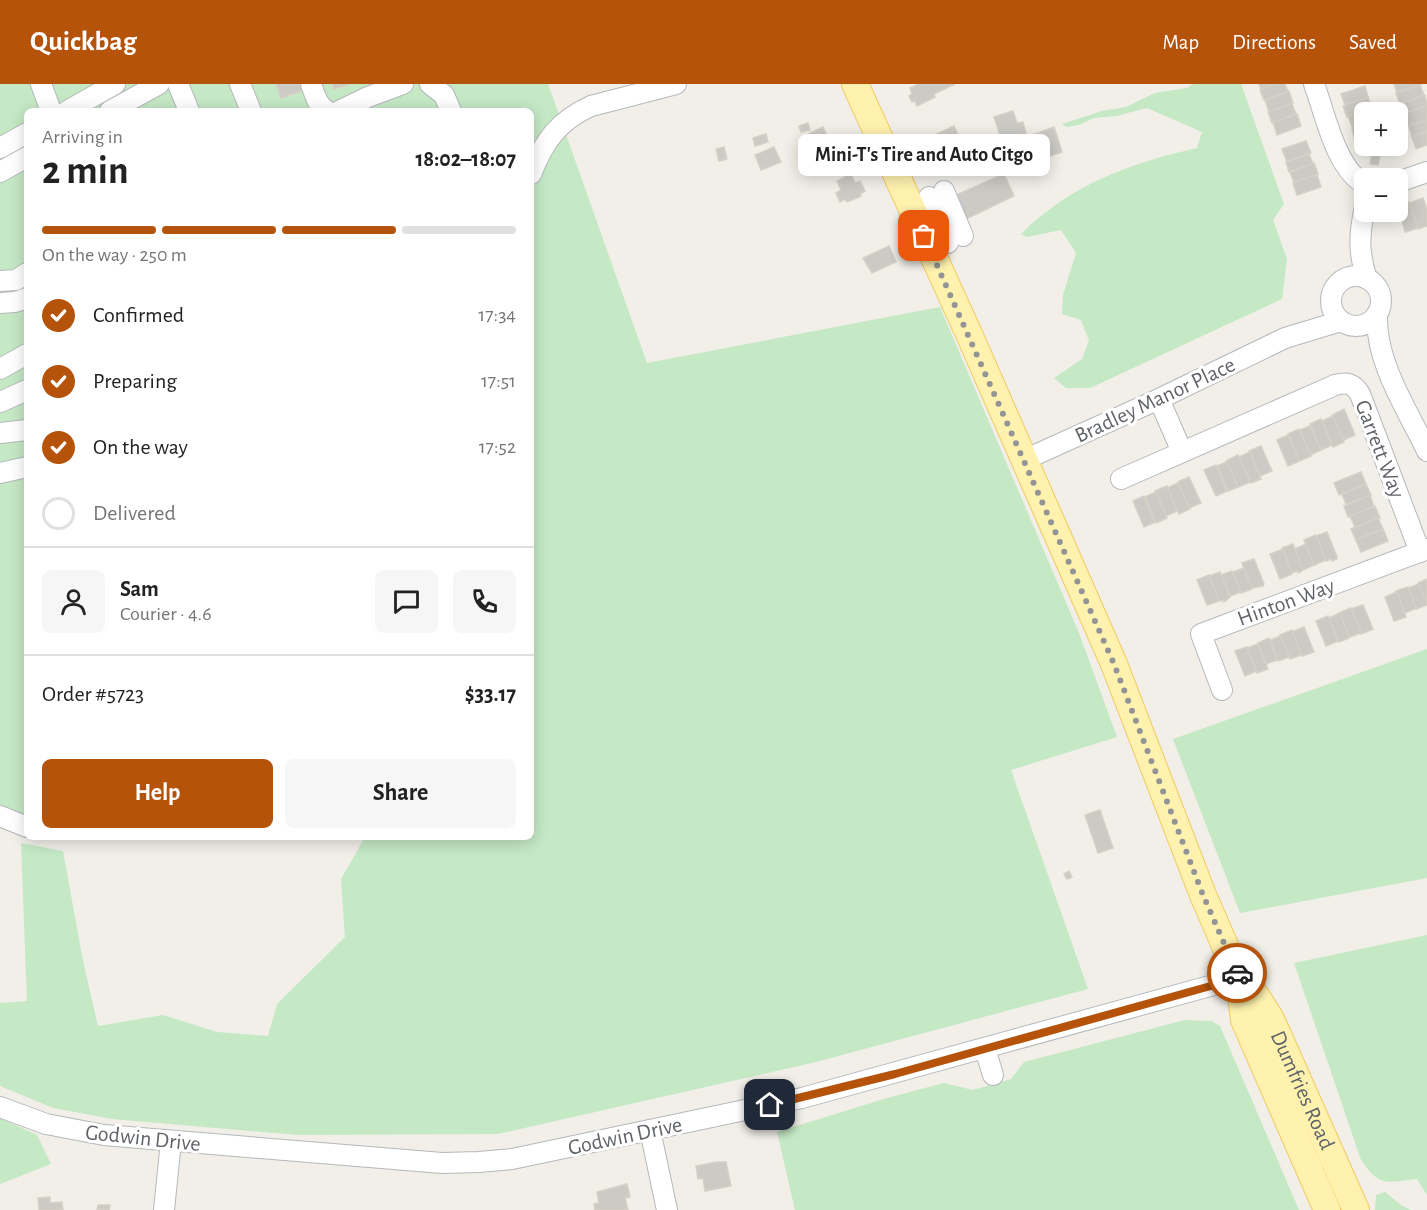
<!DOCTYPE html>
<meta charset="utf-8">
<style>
:root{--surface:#fff;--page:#f6f6f6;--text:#222;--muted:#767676;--line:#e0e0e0;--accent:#b45309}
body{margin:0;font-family:"Alegreya Sans",sans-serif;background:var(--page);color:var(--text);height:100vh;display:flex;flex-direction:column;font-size:22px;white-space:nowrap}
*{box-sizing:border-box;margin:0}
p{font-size:20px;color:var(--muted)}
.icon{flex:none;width:33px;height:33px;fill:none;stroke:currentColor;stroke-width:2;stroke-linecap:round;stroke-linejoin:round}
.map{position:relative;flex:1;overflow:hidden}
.drawer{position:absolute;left:24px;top:24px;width:510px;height:732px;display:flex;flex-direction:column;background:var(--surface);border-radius:9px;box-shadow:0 3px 15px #0003}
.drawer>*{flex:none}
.controls{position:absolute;left:1354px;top:18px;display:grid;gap:12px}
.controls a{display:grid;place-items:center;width:54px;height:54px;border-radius:9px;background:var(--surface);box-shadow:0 3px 15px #0003;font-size:30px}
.pin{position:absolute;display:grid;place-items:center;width:51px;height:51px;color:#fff;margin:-26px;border-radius:12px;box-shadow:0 3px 9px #0006}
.courier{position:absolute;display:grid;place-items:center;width:60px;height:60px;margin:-30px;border:4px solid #b45309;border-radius:50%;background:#fff;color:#222;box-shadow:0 2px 8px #0007}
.bubble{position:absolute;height:42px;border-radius:9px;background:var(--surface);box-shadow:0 3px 15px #0003;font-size:20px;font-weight:600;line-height:42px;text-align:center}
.headline em{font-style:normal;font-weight:600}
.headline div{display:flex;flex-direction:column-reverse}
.headline{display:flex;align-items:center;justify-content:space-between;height:102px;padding:0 18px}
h1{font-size:39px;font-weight:600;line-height:45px}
.bar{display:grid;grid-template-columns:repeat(4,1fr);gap:9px 6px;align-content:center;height:72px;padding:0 18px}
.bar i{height:8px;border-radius:4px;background:var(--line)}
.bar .active{background:var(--accent)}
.bar p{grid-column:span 4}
.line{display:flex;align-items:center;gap:15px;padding:0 18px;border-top:2px solid var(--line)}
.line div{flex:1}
.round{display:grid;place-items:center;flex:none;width:63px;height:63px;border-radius:9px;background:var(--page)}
ol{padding:0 18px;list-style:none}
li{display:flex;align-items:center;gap:18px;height:66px}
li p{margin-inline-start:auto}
li .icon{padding:6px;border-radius:50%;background:var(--accent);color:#fff;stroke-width:4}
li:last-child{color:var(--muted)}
li i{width:33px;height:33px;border:3px solid var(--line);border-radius:50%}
.cta{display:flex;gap:12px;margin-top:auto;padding:12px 18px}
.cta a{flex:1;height:69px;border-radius:9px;background:var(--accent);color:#fff;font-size:24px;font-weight:600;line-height:69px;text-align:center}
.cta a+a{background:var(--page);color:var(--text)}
header{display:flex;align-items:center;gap:36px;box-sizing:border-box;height:84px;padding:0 30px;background:var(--accent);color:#fff}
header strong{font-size:28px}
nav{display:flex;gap:33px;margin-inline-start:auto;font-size:21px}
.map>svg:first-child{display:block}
.green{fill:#c5e8c5}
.building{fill:#cccac5;stroke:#d6d1c6;stroke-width:1.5}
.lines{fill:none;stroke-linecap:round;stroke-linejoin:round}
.minor-casing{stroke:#b5b8bc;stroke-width:22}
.major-casing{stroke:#f2c960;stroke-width:28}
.minor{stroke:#fff;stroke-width:20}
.major{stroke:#fff2af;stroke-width:26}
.done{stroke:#929495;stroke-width:6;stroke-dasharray:0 10.8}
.route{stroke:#b45309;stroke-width:8}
.labels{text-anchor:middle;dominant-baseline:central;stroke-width:6;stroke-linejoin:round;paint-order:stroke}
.street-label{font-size:22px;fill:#5f6368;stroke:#fff}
</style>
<header>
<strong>Quickbag</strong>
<nav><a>Map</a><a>Directions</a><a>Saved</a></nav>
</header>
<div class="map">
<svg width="1427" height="1126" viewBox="0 0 1427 1126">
<rect width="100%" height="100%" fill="#f1efe8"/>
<g class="green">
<polygon points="0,0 548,0 647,279 940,223 1079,549 1117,653 1011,686 1088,905 816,978 498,1050 298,1051 112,1035 53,1024 0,1002 0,919 27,917 21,759 63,767 83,877 98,942 163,931 217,948 268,952 277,920 345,853 341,795 365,753 531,753 531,27 27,27 27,734 0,727"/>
<path d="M1193,0H1241L1284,120L1273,136L1287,175L1282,215L1090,304H1066L1054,294L1082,275L1089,257L1081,236L1062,230L1063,211L1076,169L1061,146L1027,153L1021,150C1070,101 1130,79 1197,64L1202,48L1147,24L1116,32L1094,34L1079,41L1066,43L1062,40L1102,27L1126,23L1155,9L1187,4Z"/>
<polygon points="1427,565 1427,794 1240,829 1173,655"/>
<path d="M1427,851V1111L1417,1095C1387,1098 1380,1104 1361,1076L1294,879Z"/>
<polygon points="1185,936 1211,937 1220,942 1299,1126 795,1126 777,1048 887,1014 944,999 973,1006 1011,995 1024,978"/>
<polygon points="0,1034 37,1051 51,1080 0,1100"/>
<polygon points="1385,1108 1401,1121 1411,1126 1375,1126 1376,1111"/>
</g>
<g class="building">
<polygon points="276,0 301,0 304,6 281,14"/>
<polygon points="332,0 350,0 334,5"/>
<polygon points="919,0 955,0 934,10 935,13 917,22 915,17 912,18 909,12 912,10 910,4"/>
<polygon points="1259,0 1276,0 1261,5"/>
<polygon points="1276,0 1285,0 1288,8 1264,16 1260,6"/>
<polygon points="1394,0 1421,0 1421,1 1397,9"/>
<polygon points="1420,1 1424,11 1400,20 1396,9"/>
<polygon points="1365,2 1368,13 1345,21 1341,10"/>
<polygon points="1289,7 1293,19 1269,28 1265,16"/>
<polygon points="1425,11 1427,22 1404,29 1401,19"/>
<polygon points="1368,13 1372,24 1347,33 1343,22"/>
<polygon points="1292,20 1296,30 1272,39 1268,28"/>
<polygon points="1427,22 1427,36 1407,42 1403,30"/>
<polygon points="1372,24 1374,28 1365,28 1365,40 1353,45 1348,32"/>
<polygon points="1013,27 1017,39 1023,38 1026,49 1002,57 994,33"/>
<polygon points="1297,30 1301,42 1277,51 1273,38"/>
<polygon points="1427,36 1427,47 1412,53 1409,42"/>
<polygon points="808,39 810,46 801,48 799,42"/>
<polygon points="1365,40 1365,56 1356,59 1352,45"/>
<polygon points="954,42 961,57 956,59 955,57 938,65 936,59 933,61 931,57 934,55 932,52"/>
<polygon points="823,43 840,82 822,91 804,52"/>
<polygon points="1054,43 1062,68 1039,76 1038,71 1019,78 1013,58"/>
<polygon points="1427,47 1427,61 1416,65 1412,53"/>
<polygon points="766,50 768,58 755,62 753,54"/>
<polygon points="1306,57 1311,69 1287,78 1282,65"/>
<polygon points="724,63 727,75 719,77 716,65"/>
<polygon points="774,63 781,78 761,86 755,71"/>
<polygon points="1309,70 1313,80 1289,88 1286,78"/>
<polygon points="1372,71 1380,73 1378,81 1370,80"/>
<polygon points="1314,79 1318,90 1294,99 1290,88"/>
<polygon points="851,90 855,99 860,97 865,107 860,110 861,112 847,118 845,115 840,118 836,109 841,106 837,97"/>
<polygon points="1004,90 1014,112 962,137 954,112"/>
<polygon points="1317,91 1321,103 1297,111 1293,99"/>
<polygon points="1423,114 1427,125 1427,142 1418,145 1410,119"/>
<polygon points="1409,118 1418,144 1405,148 1398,122"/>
<polygon points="889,162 896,178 872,189 863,174"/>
<polygon points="1344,325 1355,351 1344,356 1332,331"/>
<polygon points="1333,332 1344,358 1333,363 1322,337"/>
<polygon points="1321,335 1332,361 1321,366 1310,340"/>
<polygon points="1310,342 1321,366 1310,371 1300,346"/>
<polygon points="1299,345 1311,372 1299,377 1288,350"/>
<polygon points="1288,351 1299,377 1288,382 1277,356"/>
<polygon points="1261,362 1272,387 1260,392 1249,367"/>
<polygon points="1250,368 1261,395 1251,399 1239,373"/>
<polygon points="1238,371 1250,398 1238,403 1226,377"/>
<polygon points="1227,378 1238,403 1228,407 1217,382"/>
<polygon points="1216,381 1227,407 1216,412 1204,386"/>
<polygon points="1361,388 1366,400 1339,411 1334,399"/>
<polygon points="1189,393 1201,419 1189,424 1178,398"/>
<polygon points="1178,399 1190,425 1179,430 1167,404"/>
<polygon points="1366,400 1371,411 1346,420 1342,410"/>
<polygon points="1167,402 1177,427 1166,432 1155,407"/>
<polygon points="1156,408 1167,434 1156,439 1145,413"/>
<polygon points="1370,411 1374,423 1348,433 1344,422"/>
<polygon points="1144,412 1155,438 1144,443 1133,417"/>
<polygon points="1375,422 1380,434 1355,443 1350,432"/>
<polygon points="1378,434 1383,445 1356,456 1351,445"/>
<polygon points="1383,445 1388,457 1361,468 1356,456"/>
<polygon points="1327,448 1337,473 1337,475 1332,477 1331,475 1326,477 1316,452"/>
<polygon points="1316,451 1326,476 1314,481 1304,456"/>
<polygon points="1293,460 1303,485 1302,487 1298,489 1297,487 1292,489 1282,464"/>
<polygon points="1306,460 1314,481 1303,486 1295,465"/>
<polygon points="1283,465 1292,490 1280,495 1270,470"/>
<polygon points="1254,475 1264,500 1263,502 1252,504 1242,479"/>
<polygon points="1244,484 1252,505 1241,509 1233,488"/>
<polygon points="1232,487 1241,508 1230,512 1221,491"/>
<polygon points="1220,488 1230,513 1224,518 1224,516 1219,517 1209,492"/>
<polygon points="1209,491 1219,517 1207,521 1197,496"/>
<polygon points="1427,495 1427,521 1418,499"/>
<polygon points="1419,500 1427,521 1416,525 1408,504"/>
<polygon points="1408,503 1416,524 1405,529 1396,507"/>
<polygon points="1397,508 1406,533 1394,537 1385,513"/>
<polygon points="1363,521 1373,545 1361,550 1351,525"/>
<polygon points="1351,524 1361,549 1349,553 1339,529"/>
<polygon points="1340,529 1349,554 1339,558 1329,534"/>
<polygon points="1328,532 1338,557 1326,562 1316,537"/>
<polygon points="1304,543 1314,568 1302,572 1292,548"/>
<polygon points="1292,546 1301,571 1290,575 1280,551"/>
<polygon points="1281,552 1289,573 1278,577 1270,556"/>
<polygon points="1269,554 1277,576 1266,580 1258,559"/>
<polygon points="1258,560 1268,585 1257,589 1247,564"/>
<polygon points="1247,563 1256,587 1245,592 1235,567"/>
<polygon points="1100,726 1113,764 1098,769 1085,731"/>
<polygon points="1069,787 1072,793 1067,795 1064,790"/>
<polygon points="717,1078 726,1078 731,1102 705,1107 703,1094 698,1095 696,1082"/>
<polygon points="627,1100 630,1113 625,1114 628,1126 595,1126 594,1120 599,1119 597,1108"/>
<polygon points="50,1113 50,1119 62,1118 63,1126 39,1126 38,1114"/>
<polygon points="98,1121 110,1121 109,1126 97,1126"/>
</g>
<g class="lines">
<defs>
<g id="minor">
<polyline points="41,0 51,27"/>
<polyline points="178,0 189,27"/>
<polyline points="240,0 251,27"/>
<path d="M311,0C315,11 317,21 327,27"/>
<polyline points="430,0 444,11 451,27"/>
<path d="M1314,0C1325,29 1336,86 1365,100"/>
<polyline points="67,27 115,0"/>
<polyline points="110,27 159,0"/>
<polyline points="339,27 368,13 403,0"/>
<polyline points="0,64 27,49"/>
<polyline points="0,88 27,73"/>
<path d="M531,90C544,57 558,37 591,22L676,0"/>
<polyline points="1398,98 1427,88"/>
<polyline points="944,107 963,152"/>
<polyline points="929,113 948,159"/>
<path d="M1365,123C1359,150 1358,168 1367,195"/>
<circle cx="1356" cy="217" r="25"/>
<polyline points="0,197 16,196 27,189"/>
<polyline points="0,219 15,218 27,214"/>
<path d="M1377,230C1375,278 1407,325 1427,367"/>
<polyline points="0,285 27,270"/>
<polyline points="1159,315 1182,368"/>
<polyline points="0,318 27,306"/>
<polyline points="0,349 27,346"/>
<polyline points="1024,376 1159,315 1285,254 1341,237"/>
<polyline points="0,389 27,383"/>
<path d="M1121,395L1335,301C1347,298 1353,299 1360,310L1420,468"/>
<polyline points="1222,606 1201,550 1427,465"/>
<polyline points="0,732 27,743"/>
<polyline points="985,965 993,991"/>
<polyline points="0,1023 46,1040 104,1051 442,1079 479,1078 512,1075 802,1014 1239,894"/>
<polyline points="650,1046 667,1126"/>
<polyline points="164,1126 171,1057"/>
</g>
<g id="major">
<polyline points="855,0 969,250 1114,580 1203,811 1239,894 1244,936 1327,1126"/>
<path id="s1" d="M1239,894L1257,913L1271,935L1356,1126"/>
</g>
</defs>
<use href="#minor" class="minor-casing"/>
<use href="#major" class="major-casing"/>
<use href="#minor" class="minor"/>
<use href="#major" class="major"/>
</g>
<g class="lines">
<polyline class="done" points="924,152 1114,580 1203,811 1237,889"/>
<polyline class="route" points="770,1021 895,990 1225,898 1239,894 1237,889"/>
</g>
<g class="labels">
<g class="street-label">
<text transform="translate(1155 316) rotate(-25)">Bradley Manor Place</text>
<text transform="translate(1380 365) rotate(69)">Garrett Way</text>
<text transform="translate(1286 518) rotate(-20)">Hinton Way</text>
<text stroke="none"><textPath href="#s1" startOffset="130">Dumfries Road</textPath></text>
<text transform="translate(625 1052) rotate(-12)">Godwin Drive</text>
<text transform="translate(143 1054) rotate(6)">Godwin Drive</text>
</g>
</g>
</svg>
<div class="controls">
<a>+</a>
<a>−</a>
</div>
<div class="pin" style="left:924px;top:152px;background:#ea580c"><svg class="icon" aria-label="bag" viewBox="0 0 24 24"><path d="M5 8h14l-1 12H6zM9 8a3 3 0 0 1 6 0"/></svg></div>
<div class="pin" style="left:770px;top:1021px;background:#1f2937"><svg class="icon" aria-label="home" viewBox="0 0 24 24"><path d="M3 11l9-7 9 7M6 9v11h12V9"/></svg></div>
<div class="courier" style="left:1237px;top:889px"><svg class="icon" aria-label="car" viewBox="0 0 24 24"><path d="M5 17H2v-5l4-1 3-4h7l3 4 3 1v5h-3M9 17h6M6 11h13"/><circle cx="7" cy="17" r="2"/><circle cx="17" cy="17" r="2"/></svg></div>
<div class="bubble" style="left:798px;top:50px;width:252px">Mini-T's Tire and Auto Citgo</div>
<section class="drawer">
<div class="headline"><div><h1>2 min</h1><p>Arriving in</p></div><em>18:02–18:07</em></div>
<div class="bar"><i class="active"></i><i class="active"></i><i class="active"></i><i></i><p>On the way · 250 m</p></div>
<ol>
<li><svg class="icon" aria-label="check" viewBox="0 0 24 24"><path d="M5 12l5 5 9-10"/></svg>Confirmed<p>17:34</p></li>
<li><svg class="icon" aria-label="check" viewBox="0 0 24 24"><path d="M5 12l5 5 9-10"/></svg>Preparing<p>17:51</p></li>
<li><svg class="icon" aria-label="check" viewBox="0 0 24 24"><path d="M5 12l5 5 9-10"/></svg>On the way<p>17:52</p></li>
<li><i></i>Delivered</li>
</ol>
<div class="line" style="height:108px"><a class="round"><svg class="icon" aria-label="person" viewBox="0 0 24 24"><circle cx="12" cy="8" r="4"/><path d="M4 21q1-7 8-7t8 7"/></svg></a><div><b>Sam</b><p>Courier · 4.6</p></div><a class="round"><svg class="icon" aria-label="chat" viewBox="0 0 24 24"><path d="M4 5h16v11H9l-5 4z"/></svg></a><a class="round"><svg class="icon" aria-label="phone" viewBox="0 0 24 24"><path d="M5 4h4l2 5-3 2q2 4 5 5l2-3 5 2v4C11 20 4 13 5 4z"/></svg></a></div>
<div class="line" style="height:78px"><div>Order #5723</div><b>$33.17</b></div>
<div class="cta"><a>Help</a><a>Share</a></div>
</section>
</div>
